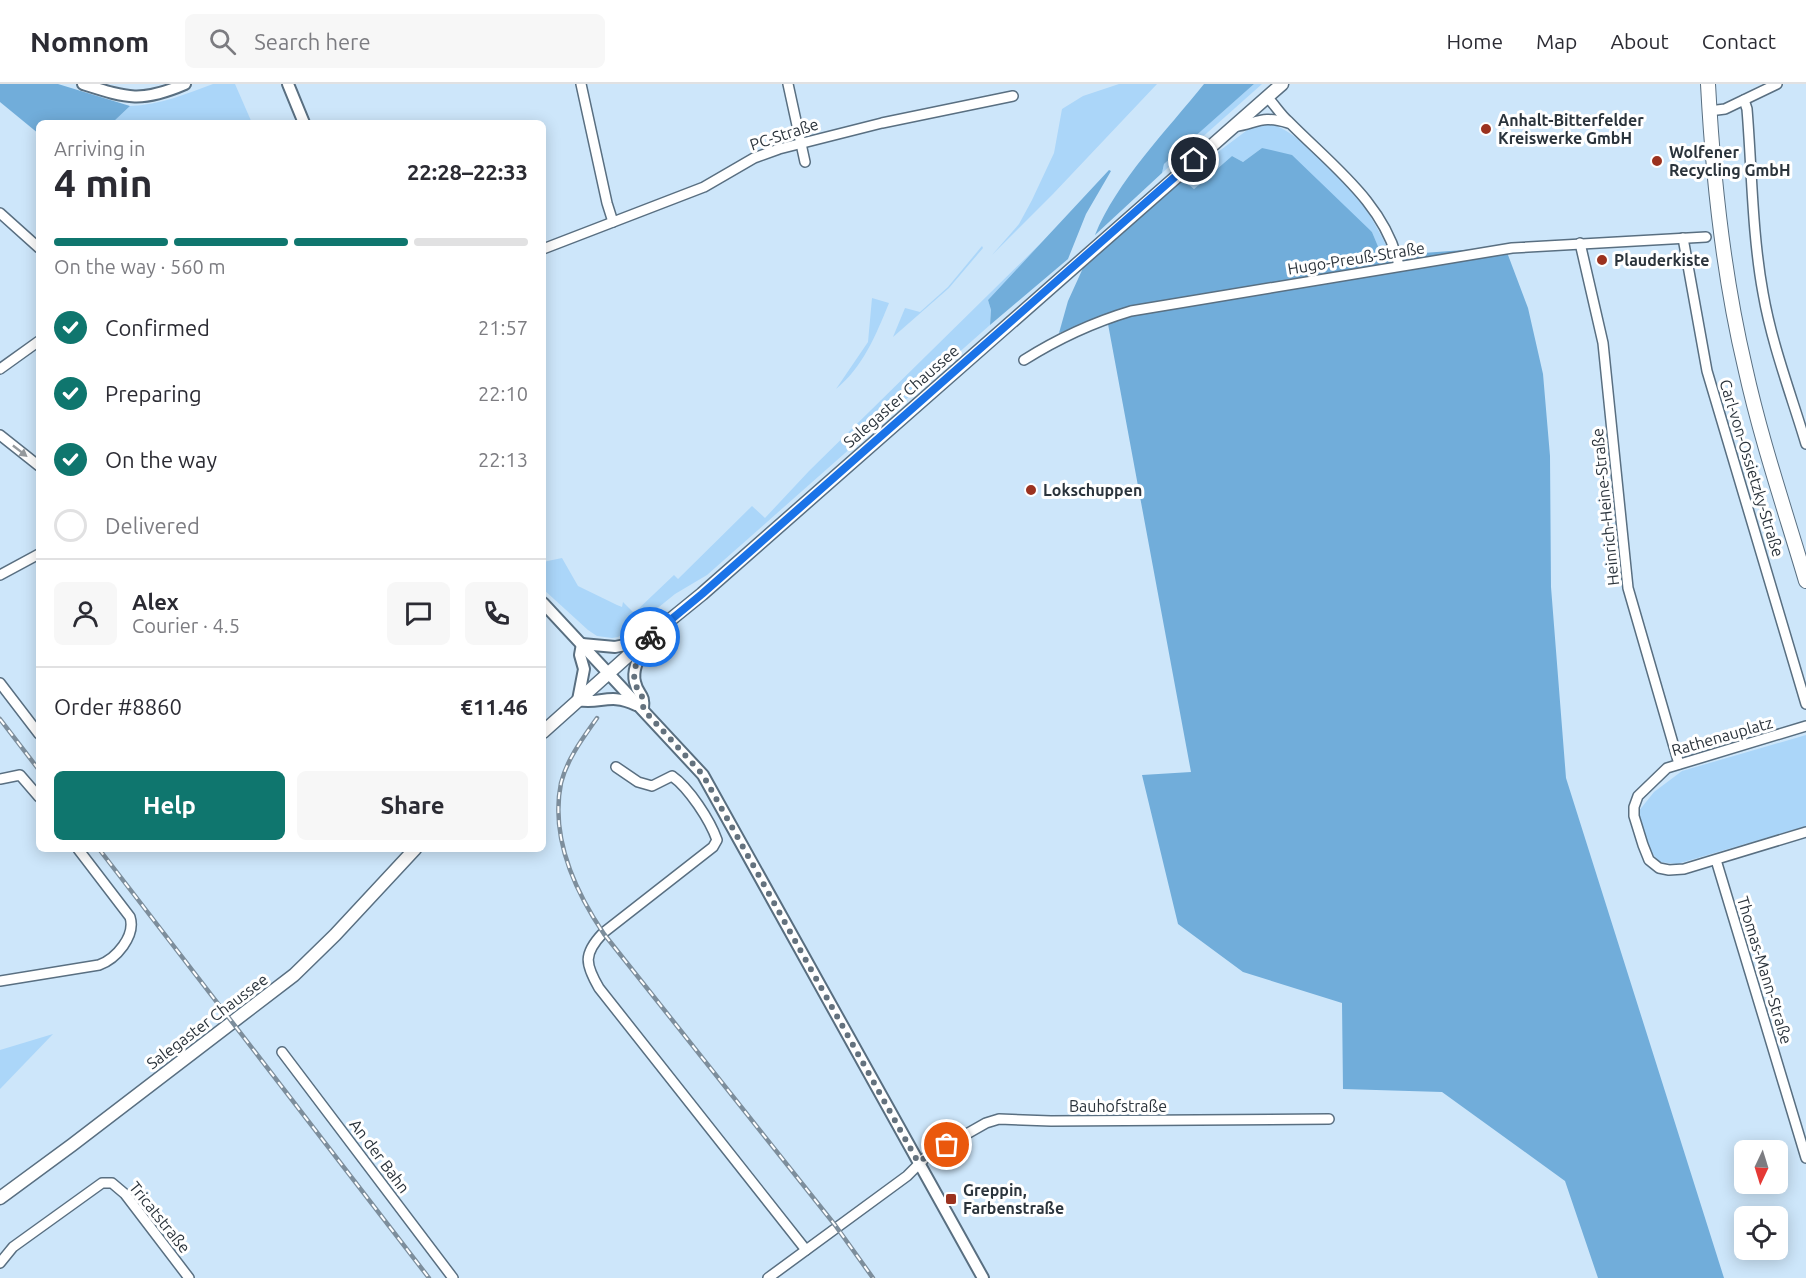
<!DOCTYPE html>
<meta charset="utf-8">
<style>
:root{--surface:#fff;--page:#f7f7f7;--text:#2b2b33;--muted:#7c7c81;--line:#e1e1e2;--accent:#0f766e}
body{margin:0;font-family:Ubuntu,sans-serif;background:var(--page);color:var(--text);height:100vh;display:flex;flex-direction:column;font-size:22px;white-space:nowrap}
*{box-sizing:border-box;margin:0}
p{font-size:20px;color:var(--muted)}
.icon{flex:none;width:33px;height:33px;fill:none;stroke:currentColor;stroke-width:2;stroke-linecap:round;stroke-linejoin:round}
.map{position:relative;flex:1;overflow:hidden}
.sheet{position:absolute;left:36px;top:36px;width:510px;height:732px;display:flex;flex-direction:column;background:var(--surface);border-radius:9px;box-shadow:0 3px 15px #0003}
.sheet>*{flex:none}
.needle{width:39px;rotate:184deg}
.buttons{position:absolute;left:1734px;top:1056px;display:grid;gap:12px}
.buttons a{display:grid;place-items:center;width:54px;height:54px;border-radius:9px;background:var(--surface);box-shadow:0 3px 15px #0003;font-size:30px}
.pin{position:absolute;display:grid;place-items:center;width:51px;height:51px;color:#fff;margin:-26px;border:3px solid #fff;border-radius:50%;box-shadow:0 2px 6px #0007}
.courier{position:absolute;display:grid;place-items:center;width:60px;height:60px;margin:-30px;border:4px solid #1a73e8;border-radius:50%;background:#fff;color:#222;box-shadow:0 2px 8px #0007}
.headline em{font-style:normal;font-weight:700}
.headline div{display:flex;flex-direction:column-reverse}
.headline{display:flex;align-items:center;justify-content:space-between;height:102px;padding:0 18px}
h1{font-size:39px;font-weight:700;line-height:45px}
.bar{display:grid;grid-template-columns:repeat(4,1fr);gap:9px 6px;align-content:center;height:72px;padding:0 18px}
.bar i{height:8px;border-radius:4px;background:var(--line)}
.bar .active{background:var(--accent)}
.bar p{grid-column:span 4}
.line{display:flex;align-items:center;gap:15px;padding:0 18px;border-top:2px solid var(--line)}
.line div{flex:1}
.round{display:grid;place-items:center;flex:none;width:63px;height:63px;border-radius:9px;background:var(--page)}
ol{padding:0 18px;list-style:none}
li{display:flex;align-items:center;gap:18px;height:66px}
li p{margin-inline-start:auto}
li .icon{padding:6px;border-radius:50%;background:var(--accent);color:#fff;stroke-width:4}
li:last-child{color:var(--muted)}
li i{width:33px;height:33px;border:3px solid var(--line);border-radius:50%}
.primary-button{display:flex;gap:12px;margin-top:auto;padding:12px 18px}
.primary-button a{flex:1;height:69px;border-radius:9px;background:var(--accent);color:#fff;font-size:24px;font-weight:700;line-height:69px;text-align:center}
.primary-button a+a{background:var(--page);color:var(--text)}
header{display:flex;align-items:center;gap:36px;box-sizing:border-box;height:84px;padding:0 30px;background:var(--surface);border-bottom:2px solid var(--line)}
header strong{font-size:28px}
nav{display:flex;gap:33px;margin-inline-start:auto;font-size:21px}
.search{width:420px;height:54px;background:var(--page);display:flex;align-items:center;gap:15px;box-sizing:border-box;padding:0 21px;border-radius:9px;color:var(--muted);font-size:22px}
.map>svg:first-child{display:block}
.green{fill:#abd6f9}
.forest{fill:#71adda}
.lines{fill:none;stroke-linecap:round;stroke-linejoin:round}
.minor-casing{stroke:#596f81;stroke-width:12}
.tertiary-casing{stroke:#596f81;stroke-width:14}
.secondary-casing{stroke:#596f81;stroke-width:15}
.primary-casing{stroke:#596f81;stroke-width:16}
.minor{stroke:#fff;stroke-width:9}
.tertiary{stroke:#fff;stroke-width:10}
.secondary{stroke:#fff;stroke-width:12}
.primary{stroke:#fff;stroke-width:14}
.rail-casing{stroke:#7d8e9c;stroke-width:4.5}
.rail{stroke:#fff;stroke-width:2;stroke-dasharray:7;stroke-linecap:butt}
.oneway{fill:#959a9e}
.done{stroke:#64727e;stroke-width:6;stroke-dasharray:0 10.8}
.route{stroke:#1a73e8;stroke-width:8}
.poi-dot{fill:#9b321f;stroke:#fff;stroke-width:2}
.labels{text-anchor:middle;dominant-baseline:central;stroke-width:6;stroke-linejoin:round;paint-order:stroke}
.poi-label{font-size:16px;font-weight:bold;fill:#2b343c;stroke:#fff;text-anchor:start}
.street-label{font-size:16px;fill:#2b343c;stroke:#fff}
</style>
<header>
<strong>Nomnom</strong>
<div class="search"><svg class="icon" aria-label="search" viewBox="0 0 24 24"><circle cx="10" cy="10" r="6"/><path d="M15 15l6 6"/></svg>Search here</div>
<nav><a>Home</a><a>Map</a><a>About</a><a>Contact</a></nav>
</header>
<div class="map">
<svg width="1806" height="1194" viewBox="0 0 1806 1194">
<rect width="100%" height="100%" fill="#cde6fa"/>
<g class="green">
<path d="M213,0H235L252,39H112L130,22C160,21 186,10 213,0Z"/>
<polygon points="1119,0 1157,0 1053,110 992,171 1019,140 1032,116 1054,69 1062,25 1083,12"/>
<polygon points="1254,0 1262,0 1162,89 1164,80"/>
<path d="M1267,39C1296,44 1342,94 1361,118C1372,133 1380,150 1389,166L1382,172L1372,148L1262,64L1243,78L1232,72L1194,105L1182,95L1250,44L1259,40Z"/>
<polygon points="1043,157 988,216 991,226 990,241 707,491 675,510 633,544 618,553 612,554 597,552 588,546 543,505 543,478 562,474 578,502 617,521 622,523 623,518 634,529 674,491 678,495 752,422 765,434 809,387"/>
<polygon points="982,162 983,164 949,204 893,253 905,224 920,228 948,203"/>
<path d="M872,214L889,219C876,251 863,283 836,305L868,258Z"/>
<polygon points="1806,651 1806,742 1677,780 1660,778 1650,767 1638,728 1654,708 1682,687"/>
<polygon points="53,950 0,1005 0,966"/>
</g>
<g class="forest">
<polygon points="0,0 58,0 130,22 112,39 39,39 39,50 0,18"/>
<path d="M1204,0H1254L1164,80L1162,89L1095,151C1116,98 1168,45 1204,0Z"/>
<polygon points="1262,64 1292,71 1372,148 1382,172 1505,163 1528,224 1543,290 1550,372 1551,503 1566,694 1724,1194 1598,1194 1565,1097 1442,1008 1343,1005 1342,919 1243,888 1178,840 1142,691 1191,688 1108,240 1103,233 1059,249 1068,217 1083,184 1182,95 1194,105 1232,72 1243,78"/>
<polygon points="1109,86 1111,87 1086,130 1068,175 990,241 991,226 988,216"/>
</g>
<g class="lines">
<defs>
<g id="minor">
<polyline points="581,0 607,119 613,138"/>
<polyline points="788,0 805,78"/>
<path d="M1267,13C1275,21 1280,30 1288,37C1330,80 1386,120 1399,182"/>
<path d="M1744,16L1747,25C1752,86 1752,149 1763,209C1772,261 1791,310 1806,360"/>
<polyline points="1709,27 1725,25 1777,0"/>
<path d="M1234,43C1258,39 1262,31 1288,39"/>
<polyline points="0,129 39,164"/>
<polyline points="1683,154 1707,287 1806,620"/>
<polyline points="1580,159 1603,259 1628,504 1679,680"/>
<polyline points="543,165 704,103 754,74 779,65 882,39 1013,12"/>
<path d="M1024,276C1059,254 1091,239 1131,227L1512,164L1706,153"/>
<polyline points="0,285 39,257"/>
<polyline points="0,351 39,382"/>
<polyline points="0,491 39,470"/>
<polyline points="0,599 39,650"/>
<polyline points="1806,642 1667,684 1638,712 1634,723 1634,732 1643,761 1649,776 1659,784 1669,786 1684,785 1806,748"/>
<path d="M616,683L638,698L652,702L672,692C689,704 710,736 717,756L713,763L603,849C583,870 585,880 599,904L806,1166"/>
<polyline points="0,695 20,691 39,713"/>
<polyline points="1716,776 1806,1074"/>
<path d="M0,897L99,881C116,875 136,852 130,833L78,765"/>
<polyline points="282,968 453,1194"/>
<polyline points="0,1179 13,1163 102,1099 112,1099 125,1110 189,1194"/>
<polyline points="768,1194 907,1092 926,1073 986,1039 999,1035 1051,1037 1329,1035"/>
</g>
<g id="tertiary">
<path d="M83,0C127,14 141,19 185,0"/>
<polyline points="288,0 304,39"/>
<polyline points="543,519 703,691 983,1194"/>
<path d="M582,560L615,563L625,561L632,555L649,553C644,567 631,582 635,598C638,612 645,609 643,625"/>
<path d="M582,560L580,571L584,585L578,616C599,621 610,608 636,621"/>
</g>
<g id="secondary">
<polyline points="543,648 649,553 702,510 1282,0"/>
<polyline points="0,1114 72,1061 294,891 335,851 415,765"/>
</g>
<path id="primary" d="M1708,0C1713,95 1723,190 1745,283C1761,356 1785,426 1806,497"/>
</defs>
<use href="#minor" class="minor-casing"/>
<use href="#tertiary" class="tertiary-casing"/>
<use href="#secondary" class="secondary-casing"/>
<use href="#primary" class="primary-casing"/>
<use href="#minor" class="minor"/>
<use href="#tertiary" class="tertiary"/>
<use href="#secondary" class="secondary"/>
<use href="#primary" class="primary"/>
<defs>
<g id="rail">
<path d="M597,634C583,654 567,675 561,699C550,753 575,807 604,850L835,1141L873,1194"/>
<polyline points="0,635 39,686"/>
<polyline points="99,765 429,1194"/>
</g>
</defs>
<use href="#rail" class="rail-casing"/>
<use href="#rail" class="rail"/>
</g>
<defs><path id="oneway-solid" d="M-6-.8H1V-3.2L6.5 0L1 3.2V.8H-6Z" transform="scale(1.5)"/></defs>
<use class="oneway" href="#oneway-solid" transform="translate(20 367) rotate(38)"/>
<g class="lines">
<path class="done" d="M650,553C643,567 631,582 635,598C638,611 645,609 643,625L703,691L918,1078L947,1061"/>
<polyline class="route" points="650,553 702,510 1194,76"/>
</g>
<g class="poi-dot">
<circle cx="1486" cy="45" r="6"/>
<circle cx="1657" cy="77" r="6"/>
<circle cx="1602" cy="176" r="6"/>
<circle cx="1031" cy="406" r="6"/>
<rect x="945" y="1109" width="12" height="12" rx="3"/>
</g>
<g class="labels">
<g class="poi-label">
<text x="1498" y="36">Anhalt-Bitterfelder<tspan x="1498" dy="18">Kreiswerke GmbH</tspan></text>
<text x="1669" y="68">Wolfener<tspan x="1669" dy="18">Recycling GmbH</tspan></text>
<text x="1614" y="176">Plauderkiste</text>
<text x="1043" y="406">Lokschuppen</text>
<text x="963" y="1106">Greppin,<tspan x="963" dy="18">Farbenstraße</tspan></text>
</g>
<g class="street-label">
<text transform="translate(784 50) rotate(-18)">PC-Straße</text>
<text transform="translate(1356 174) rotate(-9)">Hugo-Preuß-Straße</text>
<text transform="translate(901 312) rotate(-41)">Salegaster Chaussee</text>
<text transform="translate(1752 384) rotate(73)">Carl-von-Ossietzky-Straße</text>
<text transform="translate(1605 423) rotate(-96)">Heinrich-Heine-Straße</text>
<text transform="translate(1722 652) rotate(-16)">Rathenauplatz</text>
<text transform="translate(1765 886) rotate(73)">Thomas-Mann-Straße</text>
<text transform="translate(207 937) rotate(-37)">Salegaster Chaussee</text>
<text x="1118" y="1022">Bauhofstraße</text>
<text transform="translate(380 1072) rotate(53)">An der Bahn</text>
<text transform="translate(160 1133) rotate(51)">Tricatstraße</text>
</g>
</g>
</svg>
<div class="buttons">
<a><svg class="needle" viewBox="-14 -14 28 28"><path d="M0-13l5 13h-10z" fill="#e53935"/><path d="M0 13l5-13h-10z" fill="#7c7c81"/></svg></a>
<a><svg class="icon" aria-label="locate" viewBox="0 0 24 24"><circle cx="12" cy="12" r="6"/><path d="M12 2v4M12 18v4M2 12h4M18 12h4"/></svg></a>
</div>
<div class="pin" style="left:947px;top:1061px;background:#ea580c"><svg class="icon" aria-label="bag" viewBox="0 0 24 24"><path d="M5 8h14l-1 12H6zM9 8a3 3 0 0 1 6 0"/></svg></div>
<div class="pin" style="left:1194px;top:76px;background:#1f2937"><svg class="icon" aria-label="home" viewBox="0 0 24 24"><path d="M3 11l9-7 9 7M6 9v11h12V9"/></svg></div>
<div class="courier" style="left:650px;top:553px"><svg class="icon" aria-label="bike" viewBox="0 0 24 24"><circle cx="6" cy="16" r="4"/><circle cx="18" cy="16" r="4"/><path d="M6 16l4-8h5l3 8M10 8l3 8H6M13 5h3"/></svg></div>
<section class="sheet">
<div class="headline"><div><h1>4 min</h1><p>Arriving in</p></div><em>22:28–22:33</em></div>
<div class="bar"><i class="active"></i><i class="active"></i><i class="active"></i><i></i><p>On the way · 560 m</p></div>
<ol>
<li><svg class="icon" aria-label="check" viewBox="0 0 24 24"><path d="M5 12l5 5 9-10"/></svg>Confirmed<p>21:57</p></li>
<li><svg class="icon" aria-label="check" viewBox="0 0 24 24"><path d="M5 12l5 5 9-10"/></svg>Preparing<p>22:10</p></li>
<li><svg class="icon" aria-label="check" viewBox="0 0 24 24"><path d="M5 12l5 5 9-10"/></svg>On the way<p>22:13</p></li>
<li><i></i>Delivered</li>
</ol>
<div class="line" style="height:108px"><a class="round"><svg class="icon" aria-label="person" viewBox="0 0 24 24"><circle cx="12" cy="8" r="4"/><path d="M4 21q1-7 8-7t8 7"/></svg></a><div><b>Alex</b><p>Courier · 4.5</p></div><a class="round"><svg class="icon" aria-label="chat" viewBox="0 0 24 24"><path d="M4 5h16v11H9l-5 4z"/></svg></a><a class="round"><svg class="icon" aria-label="phone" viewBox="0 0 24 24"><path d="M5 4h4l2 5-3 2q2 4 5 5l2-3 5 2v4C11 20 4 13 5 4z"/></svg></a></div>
<div class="line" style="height:78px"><div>Order #8860</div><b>€11.46</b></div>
<div class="primary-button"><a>Help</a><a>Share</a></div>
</section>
</div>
